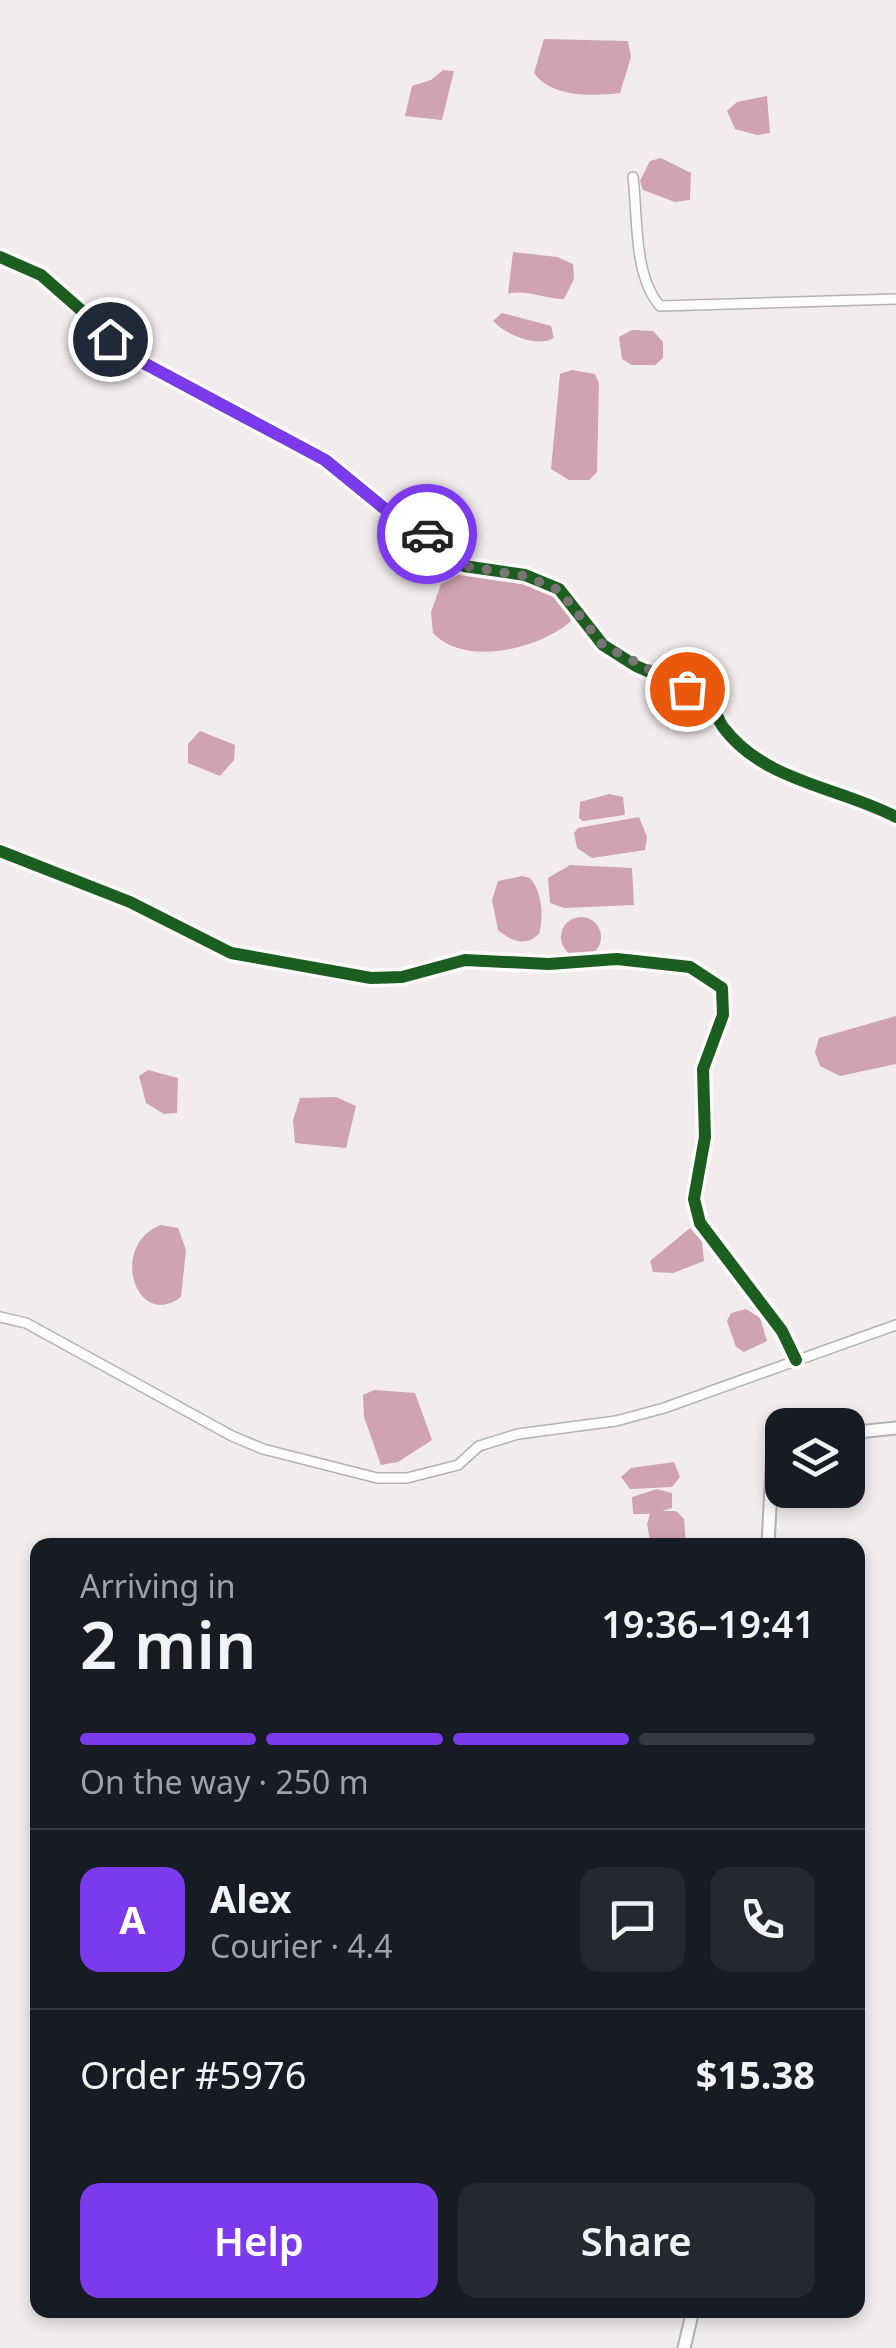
<!DOCTYPE html>
<meta charset="utf-8">
<style>
:root{--surface:#171b24;--page:#242831;--text:#f1f3f6;--muted:#9ea1a6;--line:#363941;--accent:#7c3aed}
body{margin:0;font-family:"Noto Sans",sans-serif;background:var(--page);color:var(--text);height:100vh;display:flex;flex-direction:column;font-size:38px;white-space:nowrap}
*{box-sizing:border-box;margin:0}
p{font-size:32px;color:var(--muted)}
.icon{flex:none;width:55px;height:55px;fill:none;stroke:currentColor;stroke-width:2;stroke-linecap:round;stroke-linejoin:round}
.map{position:relative;flex:1;overflow:hidden}
.drawer{position:absolute;left:30px;top:1538px;width:835px;height:780px;display:flex;flex-direction:column;background:var(--surface);border-radius:20px;box-shadow:0 5px 15px #0003}
.drawer>*{flex:none}
.controls{position:absolute;left:765px;top:1408px;display:grid;gap:20px}
.controls a{display:grid;place-items:center;width:100px;height:100px;border-radius:20px;background:var(--surface);box-shadow:0 5px 15px #0003;font-size:50px}
.pin{position:absolute;display:grid;place-items:center;width:85px;height:85px;color:#fff;margin:-42px;border:5px solid #fff;border-radius:50%;box-shadow:0 2px 10px #0007}
.courier{position:absolute;display:grid;place-items:center;width:100px;height:100px;margin:-50px;border:8px solid #7c3aed;border-radius:50%;background:#fff;color:#222;box-shadow:0 2px 12px #0007}
.overview em{font-style:normal;font-weight:600}
.overview div{display:flex;flex-direction:column-reverse}
.overview{display:flex;align-items:center;justify-content:space-between;height:170px;padding:0 50px}
h1{font-size:65px;font-weight:600;line-height:75px}
.bar{display:grid;grid-template-columns:repeat(4,1fr);gap:15px 10px;align-content:center;height:120px;padding:0 50px}
.bar i{height:12px;border-radius:8px;background:var(--line)}
.bar .on{background:var(--accent)}
.bar p{grid-column:span 4}
.line{display:flex;align-items:center;gap:25px;padding:0 50px;border-top:2px solid var(--line)}
.line div{flex:1}
.round{display:grid;place-items:center;flex:none;width:105px;height:105px;border-radius:20px;background:var(--page)}
.button{display:flex;gap:20px;margin-top:auto;padding:20px 50px}
.button a{flex:1;height:115px;border-radius:20px;background:var(--accent);color:#fff;font-size:40px;font-weight:600;line-height:115px;text-align:center}
.button a+a{background:var(--page);color:var(--text)}
.map>svg:first-child{display:block}
.water{fill:#cfa3af}
.lines{fill:none;stroke-linecap:round;stroke-linejoin:round}
.minor-casing{stroke:#b5b1b1;stroke-width:12}
.tertiary-casing{stroke:#b5b1b1;stroke-width:15}
.minor{stroke:#fdfcfc;stroke-width:9}
.tertiary{stroke:#fdfcfc;stroke-width:11}
.cycleway-casing{stroke:#fef9fa;stroke-width:19}
.cycleway{stroke:#1b5e20;stroke-width:12}
.done{stroke:#797475;stroke-width:10;stroke-dasharray:0 18}
.route{stroke:#7c3aed;stroke-width:12}
</style>
<div class="map">
<svg width="896" height="2348" viewBox="0 0 896 2348">
<rect width="100%" height="100%" fill="#f3eced"/>
<g class="water">
<path d="M544,39L628,41L631,57L620,93C592,96 552,98 534,73Z"/>
<polygon points="443,70 454,71 442,120 405,116 412,86 431,80"/>
<polygon points="767,96 770,133 757,135 735,129 727,111 737,102"/>
<polygon points="661,158 691,173 690,200 675,202 643,190 640,181 650,161"/>
<path d="M513,252L557,257L573,264L574,279L564,299C544,299 526,289 508,294Z"/>
<path d="M502,313L551,326L554,338C537,348 506,335 493,321Z"/>
<polygon points="632,330 653,331 663,342 663,358 655,365 632,365 622,359 619,337"/>
<polygon points="572,370 595,374 599,383 597,472 589,480 569,480 551,469 560,374"/>
<path d="M460,574L538,586L566,605L571,621C541,648 465,668 433,633L431,612L441,584Z"/>
<polygon points="200,731 235,745 234,760 220,776 188,763 188,744"/>
<polygon points="609,794 623,797 625,815 583,821 579,818 580,802"/>
<polygon points="639,817 647,837 645,850 592,858 577,848 574,833 578,828"/>
<polygon points="570,865 632,868 634,905 564,908 550,903 548,878"/>
<path d="M522,876L530,878C542,892 544,916 539,934C525,947 511,941 498,930L492,900L498,881Z"/>
<circle cx="581" cy="937" r="20"/>
<polygon points="896,1016 896,1064 840,1076 820,1066 815,1052 819,1038"/>
<polygon points="148,1070 178,1078 177,1113 164,1114 146,1103 139,1076"/>
<polygon points="336,1097 356,1106 346,1148 295,1143 293,1120 300,1098"/>
<path d="M161,1225L178,1228L186,1250L181,1297C136,1331 108,1245 161,1225Z"/>
<polygon points="690,1228 702,1242 704,1261 673,1273 653,1272 650,1261"/>
<polygon points="746,1309 760,1318 767,1341 744,1352 736,1347 727,1321 731,1313"/>
<polygon points="374,1390 415,1393 432,1440 398,1462 381,1465 364,1417 363,1395"/>
<polygon points="674,1462 680,1477 672,1487 630,1489 621,1477 631,1468"/>
<polygon points="657,1489 672,1493 672,1508 662,1511 676,1511 684,1519 686,1545 651,1545 647,1524 650,1514 633,1514 632,1497"/>
</g>
<g class="lines">
<defs>
<g id="minor">
<path d="M633,177C638,217 633,275 660,306L896,299"/>
<path d="M0,257L41,275L138,360L325,460L396,518L437,539L464,566L525,575L559,589L603,645L636,666L710,698C716,707 716,718 723,727C764,782 839,787 896,817"/>
<polyline points="0,851 130,902 231,953 371,978 402,977 465,960 549,964 617,959 690,967 722,988 723,1015 703,1069 705,1137 694,1199 700,1223 782,1331 796,1360"/>
<polyline points="0,1317 26,1323 232,1436 263,1449 377,1478 407,1478 458,1465 479,1446 518,1434 616,1421 664,1408 896,1325"/>
</g>
<g id="tertiary">
<polyline points="848,1433 896,1428"/>
<polyline points="768,1545 773,1448 782,1442"/>
<polyline points="684,2348 693,2310"/>
</g>
</defs>
<use href="#minor" class="minor-casing"/>
<use href="#tertiary" class="tertiary-casing"/>
<use href="#minor" class="minor"/>
<use href="#tertiary" class="tertiary"/>
<defs>
<g id="cycleway">
<path d="M0,257L41,275L138,360L325,460L396,518L437,539L464,566L525,575L559,589L603,645L636,666L710,698C716,707 716,718 723,727C764,782 839,787 896,817"/>
<polyline points="0,851 130,902 231,953 371,978 402,977 465,960 549,964 617,959 690,967 722,988 723,1015 703,1069 705,1137 694,1199 700,1223 782,1331 796,1360"/>
</g>
</defs>
<use href="#cycleway" class="cycleway-casing"/>
<use href="#cycleway" class="cycleway"/>
</g>
<g class="lines">
<polyline class="done" points="427,534 464,566 525,576 559,590 603,645 687,689"/>
<polyline class="route" points="110,339 138,360 325,460 396,518 427,534"/>
</g>
</svg>
<div class="controls">
<a><svg class="icon" aria-label="layers" viewBox="0 0 24 24"><path d="M12 4l9 5-9 5-9-5zM3 14l9 5 9-5"/></svg></a>
</div>
<div class="pin" style="left:687px;top:689px;background:#ea580c"><svg class="icon" aria-label="bag" viewBox="0 0 24 24"><path d="M5 8h14l-1 12H6zM9 8a3 3 0 0 1 6 0"/></svg></div>
<div class="pin" style="left:110px;top:339px;background:#1f2937"><svg class="icon" aria-label="home" viewBox="0 0 24 24"><path d="M3 11l9-7 9 7M6 9v11h12V9"/></svg></div>
<div class="courier" style="left:427px;top:534px"><svg class="icon" aria-label="car" viewBox="0 0 24 24"><path d="M5 17H2v-5l4-1 3-4h7l3 4 3 1v5h-3M9 17h6M6 11h13"/><circle cx="7" cy="17" r="2"/><circle cx="17" cy="17" r="2"/></svg></div>
<section class="drawer">
<div class="overview"><div><h1>2 min</h1><p>Arriving in</p></div><em>19:36–19:41</em></div>
<div class="bar"><i class="on"></i><i class="on"></i><i class="on"></i><i></i><p>On the way · 250 m</p></div>
<div class="line" style="height:180px"><b class="round" style="background:var(--accent);color:#fff">A</b><div><b>Alex</b><p>Courier · 4.4</p></div><a class="round"><svg class="icon" aria-label="chat" viewBox="0 0 24 24"><path d="M4 5h16v11H9l-5 4z"/></svg></a><a class="round"><svg class="icon" aria-label="phone" viewBox="0 0 24 24"><path d="M5 4h4l2 5-3 2q2 4 5 5l2-3 5 2v4C11 20 4 13 5 4z"/></svg></a></div>
<div class="line" style="height:130px"><div>Order #5976</div><b>$15.38</b></div>
<div class="button"><a>Help</a><a>Share</a></div>
</section>
</div>
